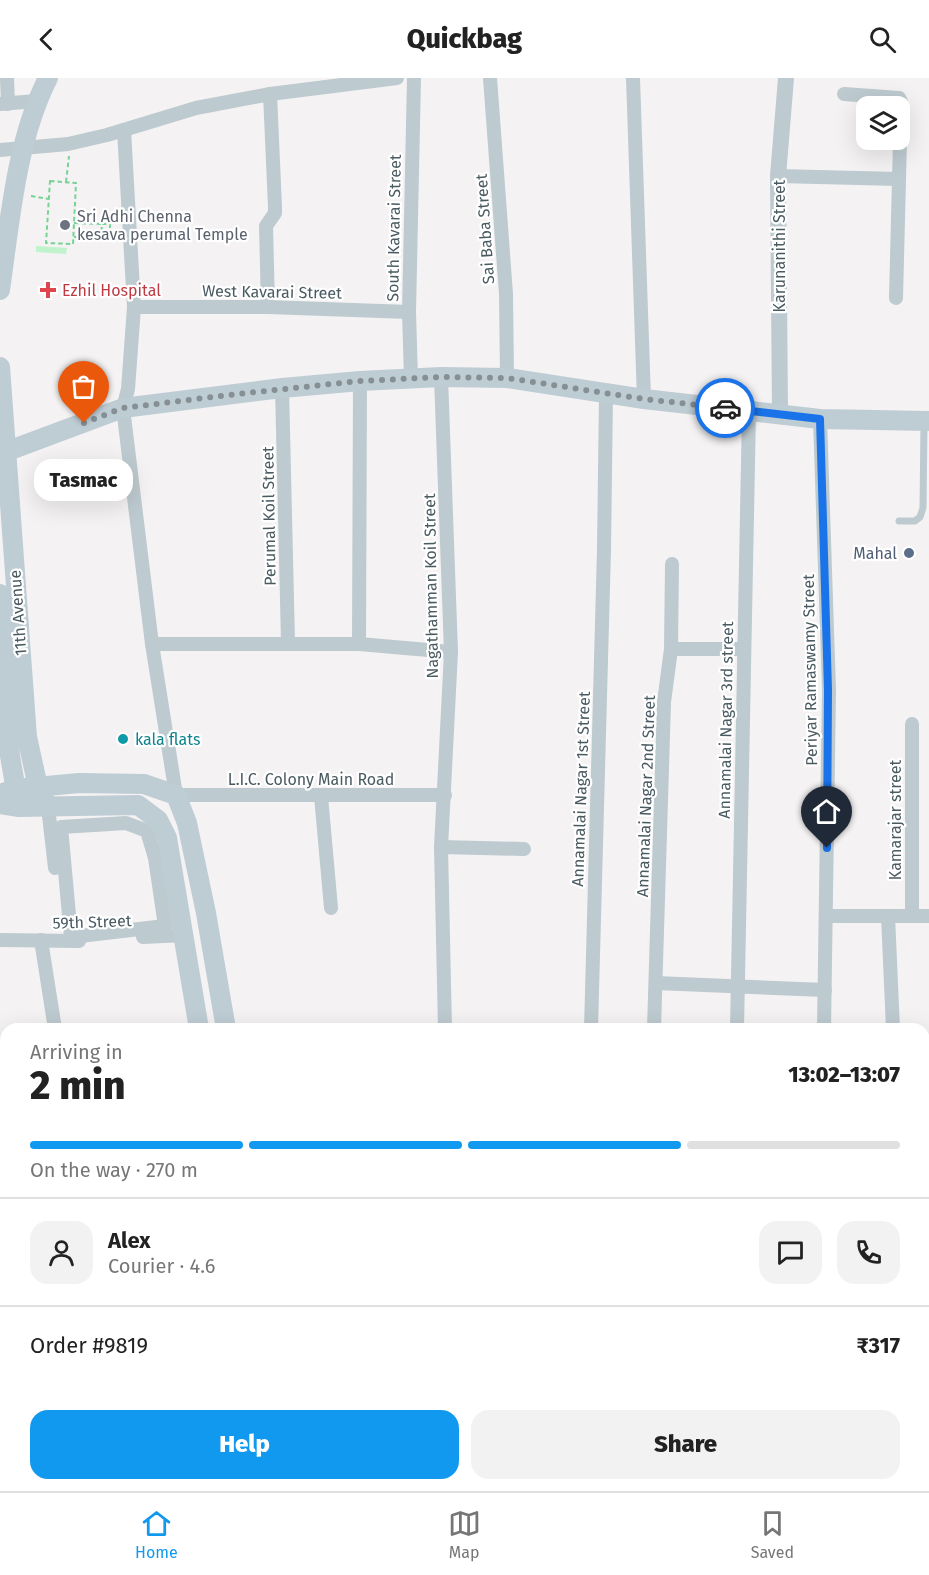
<!DOCTYPE html>
<meta charset="utf-8">
<style>
:root{--surface:#fff;--page:#f2f2f2;--text:#222;--muted:#767676;--line:#e0e0e0;--accent:#1199ef}
body{margin:0;font-family:"Fira Sans",sans-serif;background:var(--page);color:var(--text);height:100vh;display:flex;flex-direction:column;font-size:22px;white-space:nowrap}
*{box-sizing:border-box;margin:0}
p{font-size:20px;color:var(--muted)}
.icon{flex:none;width:33px;height:33px;fill:none;stroke:currentColor;stroke-width:2;stroke-linecap:round;stroke-linejoin:round}
.map{position:relative;flex:1;overflow:hidden}
.sheet{position:absolute;left:0px;top:945px;width:930px;height:468px;display:flex;flex-direction:column;background:var(--surface);border-radius:18px 18px 0 0;box-shadow:0 6px 24px #0002}
.sheet>*{flex:none}
.buttons{position:absolute;left:856px;top:18px;display:grid;gap:12px}
.buttons a{display:grid;place-items:center;width:54px;height:54px;border-radius:12px;background:var(--surface);box-shadow:0 6px 24px #0002;font-size:30px}
.pin{position:absolute;display:grid;place-items:center;width:51px;height:51px;color:#fff;margin:-62px -26px;border-radius:50% 50% 50% 0;rotate:-45deg;box-shadow:0 0 6px #0007}
.pin .icon{rotate:45deg}
.courier{position:absolute;display:grid;place-items:center;width:60px;height:60px;margin:-30px;border:4px solid #1a73e8;border-radius:50%;background:#fff;color:#222;box-shadow:0 2px 8px #0007}
.bubble{position:absolute;height:42px;border-radius:18px;background:var(--surface);box-shadow:0 6px 24px #0002;font-size:20px;font-weight:800;line-height:42px;text-align:center}
.head em{font-style:normal;font-weight:800}
.head div{display:flex;flex-direction:column-reverse}
.head{display:flex;align-items:center;justify-content:space-between;height:102px;padding:0 30px}
h1{font-size:39px;font-weight:800;line-height:45px}
.bar{display:grid;grid-template-columns:repeat(4,1fr);gap:9px 6px;align-content:center;height:72px;padding:0 30px}
.bar i{height:8px;border-radius:4px;background:var(--line)}
.bar .on{background:var(--accent)}
.bar p{grid-column:span 4}
.line{display:flex;align-items:center;gap:15px;padding:0 30px;border-top:2px solid var(--line)}
.line div{flex:1}
.round{display:grid;place-items:center;flex:none;width:63px;height:63px;border-radius:18px;background:var(--page)}
.primary-button{display:flex;gap:12px;margin-top:auto;padding:12px 30px}
.primary-button a{flex:1;height:69px;border-radius:18px;background:var(--accent);color:#fff;font-size:24px;font-weight:800;line-height:69px;text-align:center}
.primary-button a+a{background:var(--page);color:var(--text)}
header{display:flex;justify-content:space-between;align-items:center;height:78px;padding:0 30px;background:var(--surface);font-size:27px;font-weight:800}
.menu{display:flex;justify-content:space-around;align-items:center;height:84px;border-top:2px solid var(--line);background:var(--surface);font-size:16px;color:var(--muted)}
.menu a{display:grid;justify-items:center;gap:3px}
.menu .on{color:var(--accent)}
.map>svg:first-child{display:block}
.green{fill:#c0f2cb}
.lines{fill:none;stroke-linecap:round;stroke-linejoin:round}
.path{stroke:#76d395;stroke-width:2;stroke-dasharray:4.5 3;stroke-linecap:butt}
.service{stroke:#bdcacf;stroke-width:7}
.minor{stroke:#bdcacf;stroke-width:14}
.tertiary{stroke:#bdcacf;stroke-width:16}
.secondary{stroke:#beccd4;stroke-width:20}
.done{stroke:#858f94;stroke-width:6;stroke-dasharray:0 10.8}
.route{stroke:#1a73e8;stroke-width:8}
.worship-dot{fill:#6b7280;stroke:#fff;stroke-width:2}
.health-dot{fill:#e0444e;stroke:#fff;stroke-width:2}
.service-dot{fill:#5c6f8a;stroke:#fff;stroke-width:2}
.culture-dot{fill:#0f9aa8;stroke:#fff;stroke-width:2}
.labels{text-anchor:middle;dominant-baseline:central;stroke-width:4.5;stroke-linejoin:round;paint-order:stroke}
.worship-label{font-size:16px;fill:#5b616d;stroke:#fff;text-anchor:start}
.street-label{font-size:16px;fill:#495a61;stroke:#fff}
.health-label{font-size:16px;fill:#be3a42;stroke:#fff;text-anchor:start}
.service-label{font-size:16px;fill:#4e5e75;stroke:#fff;text-anchor:end}
.culture-label{font-size:16px;fill:#0d838f;stroke:#fff;text-anchor:start}
</style>
<header><svg class="icon" aria-label="back" viewBox="0 0 24 24"><path d="M15 5l-7 7 7 7"/></svg>Quickbag<svg class="icon" aria-label="search" viewBox="0 0 24 24"><circle cx="10" cy="10" r="6"/><path d="M15 15l6 6"/></svg></header>
<div class="map">
<svg width="929" height="1413" viewBox="0 0 929 1413">
<rect width="100%" height="100%" fill="#f5f2f3"/>
<g class="green">
<polygon points="36,168 67,170 66,176 36,174"/>
<rect x="924" y="1140" width="5" height="222"/>
<polygon points="449,1407 498,1407 499,1413 428,1413 428,1409"/>
</g>
<g class="lines">
<g class="path">
<polygon points="50,103 76,105 73,166 46,165"/>
<polyline points="66,104 69,78"/>
<polyline points="31,118 49,121"/>
<polyline points="74,145 101,146"/>
<polygon points="102,146 110,146 110,160 101,160"/>
<polyline points="74,159 101,160"/>
</g>
<polyline class="service" points="899,443 915,443 920,439 923,430 924,346"/>
<g class="minor">
<polyline points="7,0 8,26"/>
<polyline points="490,0 506,216 507,300"/>
<polyline points="633,0 644,321"/>
<polyline points="844,16 899,20 901,24 900,52"/>
<polyline points="0,26 36,23"/>
<polyline points="124,52 134,229 128,311 123,330 152,566 176,717 445,717"/>
<polyline points="0,72 68,66 107,57 196,30 270,16 397,0"/>
<polyline points="778,98 898,101"/>
<polyline points="896,220 900,62"/>
<polyline points="134,229 268,229 409,234"/>
<polyline points="268,229 266,148 275,135 275,129 270,16"/>
<polyline points="441,299 451,574 441,769 445,951"/>
<polyline points="411,301 409,234 414,0"/>
<polyline points="282,310 288,564"/>
<polyline points="820,341 829,612 824,951"/>
<polyline points="152,566 359,566 451,574"/>
<polyline points="359,566 360,303"/>
<polyline points="671,571 744,571"/>
<polyline points="912,646 912,838"/>
<polyline points="321,718 331,830"/>
<polyline points="48,729 55,790"/>
<polyline points="441,769 524,771"/>
<polyline points="155,780 165,848 71,859 61,749 126,745 147,753 155,780 170,778"/>
<polyline points="827,838 929,838"/>
<polyline points="888,838 893,951"/>
<polyline points="143,859 185,857"/>
<polyline points="0,862 79,863"/>
<polyline points="41,862 55,951"/>
<polyline points="656,905 825,912"/>
<polyline points="591,951 604,471 606,316"/>
<polyline points="654,951 664,624 671,571 672,486"/>
<polyline points="737,951 749,333"/>
<polyline points="924,1017 929,1017"/>
<polyline points="0,1097 6,1097"/>
<polyline points="924,1138 929,1138"/>
<polyline points="0,1377 6,1377"/>
<polyline points="924,1379 929,1379"/>
<polyline points="510,1407 511,1413"/>
<polyline points="633,1407 634,1413"/>
<polyline points="89,1413 89,1407"/>
<polyline points="426,1413 426,1407"/>
</g>
<g class="tertiary">
<polyline points="780,337 778,98 786,0"/>
<polyline points="877,1413 878,1407"/>
</g>
<g class="secondary">
<path d="M0,212C10,143 16,63 48,0"/>
<polyline points="0,289 27,659 38,709 48,729"/>
<polyline points="0,376 123,330 282,310 360,303 441,299 507,300 644,321 820,341 929,343"/>
<polyline points="0,516 10,678 18,724"/>
<polyline points="0,716 15,711 79,705 144,706 176,717 187,745 206,835 226,951"/>
<polyline points="0,726 18,729 138,727 158,742 167,760 199,951"/>
<polyline points="0,1243 6,1243"/>
<polyline points="249,1413 249,1407"/>
<polyline points="271,1413 271,1407"/>
</g>
</g>
<g class="lines">
<polyline class="done" points="84,345 123,330 237,316 360,303 441,299 507,300 644,321 725,330"/>
<polyline class="route" points="725,330 820,341 828,612 827,770"/>
</g>
<circle class="worship-dot" cx="65" cy="147" r="6"/>
<path class="health-dot" d="M45 203h6v6h6v6h-6v6h-6v-6h-6v-6h6z"/>
<circle class="service-dot" cx="909" cy="475" r="6"/>
<circle class="culture-dot" cx="123" cy="661" r="6"/>
<g class="labels">
<g class="worship-label">
<text x="77" y="138">Sri Adhi Chenna<tspan x="77" dy="18">kesava perumal Temple</tspan></text>
</g>
<g class="street-label">
<text transform="translate(394 150) rotate(-89)">South Kavarai Street</text>
<text transform="translate(485 151) rotate(-94)">Sai Baba Street</text>
<text transform="translate(779 168) rotate(-90)">Karunanithi Street</text>
<text transform="translate(272 214) rotate(1)">West Kavarai Street</text>
<text transform="translate(269 438) rotate(-91)">Perumal Koil Street</text>
<text transform="translate(431 508) rotate(-91)">Nagathamman Koil Street</text>
<text transform="translate(18 535) rotate(-94)">11th Avenue</text>
<text transform="translate(810 592) rotate(-91)">Periyar Ramaswamy Street</text>
<text transform="translate(726 642) rotate(-89)">Annamalai Nagar 3rd street</text>
<text x="311" y="701">L.I.C. Colony Main Road</text>
<text transform="translate(581 711) rotate(-88)">Annamalai Nagar 1st Street</text>
<text transform="translate(646 718) rotate(-88)">Annamalai Nagar 2nd Street</text>
<text transform="translate(895 742) rotate(-90)">Kamarajar street</text>
<text transform="translate(92 844) rotate(-2)">59th Street</text>
</g>
<g class="health-label">
<text x="62" y="212">Ezhil Hospital</text>
</g>
<g class="service-label">
<text x="897" y="475">Mahal</text>
</g>
<g class="culture-label">
<text x="135" y="661">kala flats</text>
</g>
</g>
</svg>
<div class="buttons">
<a><svg class="icon" aria-label="layers" viewBox="0 0 24 24"><path d="M12 4l9 5-9 5-9-5zM3 14l9 5 9-5"/></svg></a>
</div>
<div class="pin" style="left:84px;top:345px;background:#ea580c"><svg class="icon" aria-label="bag" viewBox="0 0 24 24"><path d="M5 8h14l-1 12H6zM9 8a3 3 0 0 1 6 0"/></svg></div>
<div class="pin" style="left:827px;top:770px;background:#1f2937"><svg class="icon" aria-label="home" viewBox="0 0 24 24"><path d="M3 11l9-7 9 7M6 9v11h12V9"/></svg></div>
<div class="courier" style="left:725px;top:330px"><svg class="icon" aria-label="car" viewBox="0 0 24 24"><path d="M5 17H2v-5l4-1 3-4h7l3 4 3 1v5h-3M9 17h6M6 11h13"/><circle cx="7" cy="17" r="2"/><circle cx="17" cy="17" r="2"/></svg></div>
<div class="bubble" style="left:34px;top:381px;width:99px">Tasmac</div>
<section class="sheet">
<div class="head"><div><h1>2 min</h1><p>Arriving in</p></div><em>13:02–13:07</em></div>
<div class="bar"><i class="on"></i><i class="on"></i><i class="on"></i><i></i><p>On the way · 270 m</p></div>
<div class="line" style="height:108px"><a class="round"><svg class="icon" aria-label="person" viewBox="0 0 24 24"><circle cx="12" cy="8" r="4"/><path d="M4 21q1-7 8-7t8 7"/></svg></a><div><b>Alex</b><p>Courier · 4.6</p></div><a class="round"><svg class="icon" aria-label="chat" viewBox="0 0 24 24"><path d="M4 5h16v11H9l-5 4z"/></svg></a><a class="round"><svg class="icon" aria-label="phone" viewBox="0 0 24 24"><path d="M5 4h4l2 5-3 2q2 4 5 5l2-3 5 2v4C11 20 4 13 5 4z"/></svg></a></div>
<div class="line" style="height:78px"><div>Order #9819</div><b>₹317</b></div>
<div class="primary-button"><a>Help</a><a>Share</a></div>
</section>
</div>
<nav class="menu">
<a class="on"><svg class="icon" aria-label="home" viewBox="0 0 24 24"><path d="M3 11l9-7 9 7M6 9v11h12V9"/></svg>Home</a>
<a><svg class="icon" aria-label="map" viewBox="0 0 24 24"><path d="M3 6l6-2 6 2 6-2v14l-6 2-6-2-6 2zM9 4v14M15 6v14"/></svg>Map</a>
<a><svg class="icon" aria-label="saved" viewBox="0 0 24 24"><path d="M7 4h10v16l-5-4-5 4z"/></svg>Saved</a>
</nav>
